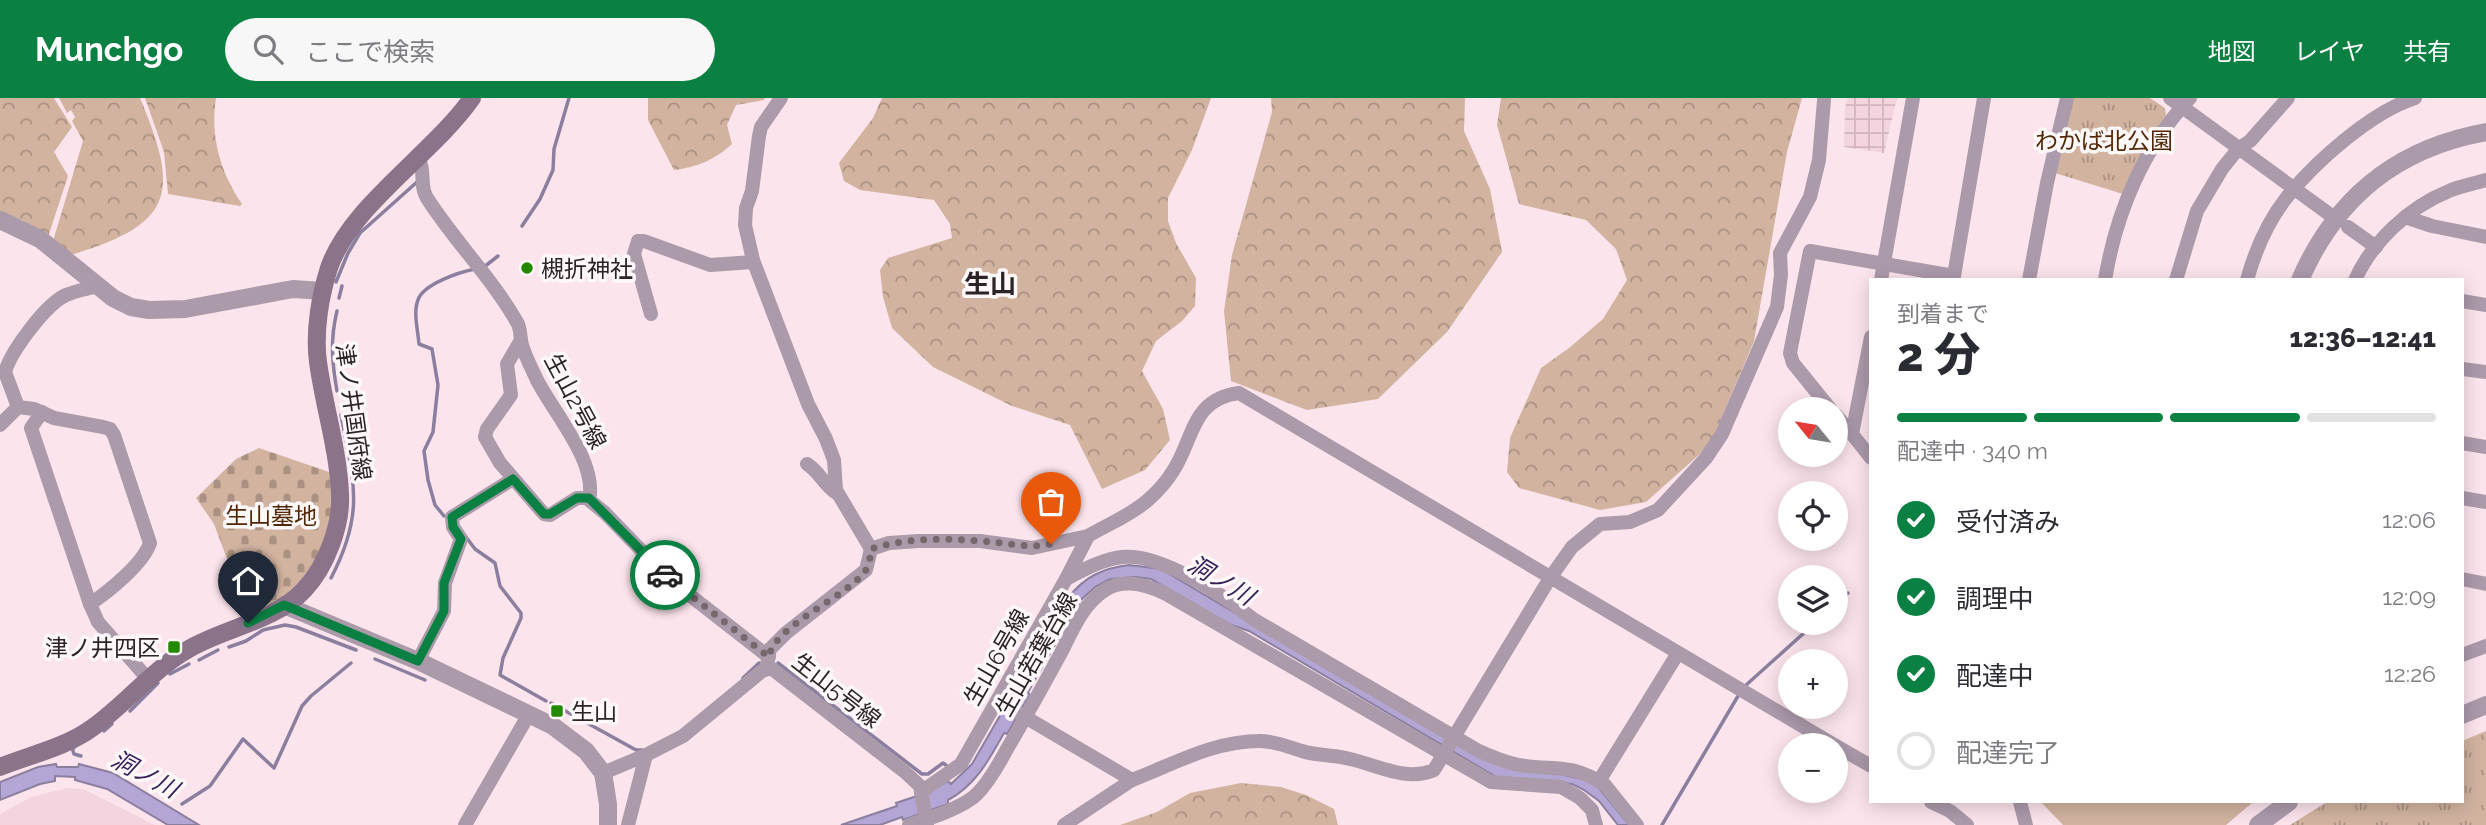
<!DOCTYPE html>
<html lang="ja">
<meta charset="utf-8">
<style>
:root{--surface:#fff;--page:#f7f7f7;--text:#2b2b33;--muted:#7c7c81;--line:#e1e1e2;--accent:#0b8043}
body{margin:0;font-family:Raleway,"Noto Sans JP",sans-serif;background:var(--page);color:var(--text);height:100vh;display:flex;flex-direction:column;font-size:26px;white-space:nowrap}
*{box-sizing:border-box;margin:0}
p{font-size:23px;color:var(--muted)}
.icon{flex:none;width:38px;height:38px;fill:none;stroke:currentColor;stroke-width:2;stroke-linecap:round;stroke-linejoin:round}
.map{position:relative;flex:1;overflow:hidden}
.side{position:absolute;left:1869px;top:180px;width:595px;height:525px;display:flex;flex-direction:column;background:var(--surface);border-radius:0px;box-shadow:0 4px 18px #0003}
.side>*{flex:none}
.needle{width:46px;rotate:300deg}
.buttons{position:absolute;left:1778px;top:299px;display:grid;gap:14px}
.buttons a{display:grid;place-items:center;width:70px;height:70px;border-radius:50%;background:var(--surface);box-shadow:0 4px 18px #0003;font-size:35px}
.pin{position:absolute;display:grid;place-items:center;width:60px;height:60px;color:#fff;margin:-72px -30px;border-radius:50% 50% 50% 0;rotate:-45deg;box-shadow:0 0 7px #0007}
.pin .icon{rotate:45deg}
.courier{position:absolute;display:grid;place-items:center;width:70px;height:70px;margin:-35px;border:5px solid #0b8043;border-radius:50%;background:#fff;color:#222;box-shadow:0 2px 9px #0007}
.summary em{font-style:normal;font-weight:800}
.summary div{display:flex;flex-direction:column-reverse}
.summary{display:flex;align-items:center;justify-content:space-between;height:119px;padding:0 28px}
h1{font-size:46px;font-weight:800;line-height:52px}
.bar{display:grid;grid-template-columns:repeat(4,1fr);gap:10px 7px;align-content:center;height:84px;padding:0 28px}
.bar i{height:9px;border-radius:5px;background:var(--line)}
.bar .on{background:var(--accent)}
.bar p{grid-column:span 4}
ol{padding:0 28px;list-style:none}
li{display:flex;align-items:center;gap:21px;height:77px}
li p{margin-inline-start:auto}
li .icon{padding:7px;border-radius:50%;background:var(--accent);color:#fff;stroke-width:4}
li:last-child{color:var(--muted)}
li i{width:38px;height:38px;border:4px solid var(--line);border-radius:50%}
header{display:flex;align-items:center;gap:42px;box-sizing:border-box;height:98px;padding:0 35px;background:var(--accent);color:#fff}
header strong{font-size:33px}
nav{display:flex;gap:38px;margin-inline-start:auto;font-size:24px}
.search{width:490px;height:63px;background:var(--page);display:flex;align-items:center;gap:18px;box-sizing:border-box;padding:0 24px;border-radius:38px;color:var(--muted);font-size:26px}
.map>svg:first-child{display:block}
.built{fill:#f4d4de}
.industrial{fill:url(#industrial-grid)}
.grass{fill:url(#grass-tufts)}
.forest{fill:url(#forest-crowns)}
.cemetery{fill:url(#cemetery-stones)}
.pitch{fill:#d1b3a0}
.water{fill:#b4a6d4;stroke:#8b7fa0;stroke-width:2}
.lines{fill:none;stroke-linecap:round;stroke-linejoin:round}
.stream{stroke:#8b7fa0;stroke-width:3.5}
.minor{stroke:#ab9aaa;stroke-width:14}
.tertiary{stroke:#ab9aaa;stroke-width:18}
.secondary{stroke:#8b738a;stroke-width:18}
.done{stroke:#75676b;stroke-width:7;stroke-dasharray:0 12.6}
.route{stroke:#0b8043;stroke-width:9}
.poi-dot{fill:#238a00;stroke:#fcf7f9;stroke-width:2.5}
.labels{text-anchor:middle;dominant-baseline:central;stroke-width:7;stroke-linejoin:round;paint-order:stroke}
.park-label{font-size:23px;fill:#522704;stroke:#fcf7f9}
.poi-label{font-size:23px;fill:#2c2326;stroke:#fcf7f9;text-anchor:start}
.street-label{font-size:23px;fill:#2c2326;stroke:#fcf7f9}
.water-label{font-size:24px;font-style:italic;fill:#362058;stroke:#fcf7f9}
.quarter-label{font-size:26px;font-weight:bold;fill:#2c2326;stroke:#fcf7f9}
</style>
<header>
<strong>Munchgo</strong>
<div class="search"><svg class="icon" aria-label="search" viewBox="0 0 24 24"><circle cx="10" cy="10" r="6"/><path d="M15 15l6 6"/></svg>ここで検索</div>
<nav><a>地図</a><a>レイヤ</a><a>共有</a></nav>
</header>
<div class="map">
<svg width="2486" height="727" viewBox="0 0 2486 727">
<defs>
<pattern id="industrial-grid" width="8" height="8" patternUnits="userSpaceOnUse" patternTransform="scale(1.75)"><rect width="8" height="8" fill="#f4d4de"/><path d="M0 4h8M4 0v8" fill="none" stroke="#d1b6be"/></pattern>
<pattern id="grass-tufts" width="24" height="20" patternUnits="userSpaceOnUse" patternTransform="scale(1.75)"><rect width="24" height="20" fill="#d1b3a0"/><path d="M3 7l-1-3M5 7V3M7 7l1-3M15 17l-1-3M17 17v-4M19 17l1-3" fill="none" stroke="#aa9182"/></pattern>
<pattern id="forest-crowns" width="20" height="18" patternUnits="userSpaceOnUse" patternTransform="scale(1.75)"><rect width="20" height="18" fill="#d1b3a0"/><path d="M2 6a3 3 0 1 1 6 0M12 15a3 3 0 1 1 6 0" fill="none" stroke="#aa9182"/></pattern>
<pattern id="cemetery-stones" width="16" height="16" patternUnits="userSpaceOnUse" patternTransform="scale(1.75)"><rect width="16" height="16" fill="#d1b3a0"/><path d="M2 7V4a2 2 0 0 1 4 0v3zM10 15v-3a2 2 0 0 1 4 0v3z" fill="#aa9182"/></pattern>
</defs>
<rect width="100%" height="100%" fill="#fce4ec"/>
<polygon class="built" points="67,690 83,691 155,727 0,727 0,716 31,699"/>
<polygon class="industrial" points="1848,0 1897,0 1884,55 1844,49 1845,9"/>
<g class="grass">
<polygon points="2072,0 2150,0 2165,10 2166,17 2140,60 2123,96 2055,75"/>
<polygon points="2486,633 2486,727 2290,727 2327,704 2462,704 2462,643"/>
</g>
<g class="forest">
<polygon points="0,0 54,0 72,29 54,54 68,78 48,139 22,122 0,115"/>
<path d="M59,0H140C179,93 176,125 74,156L69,155L53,143L83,43L72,23L75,19L71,12L67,15Z"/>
<path d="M145,0H216C210,38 220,74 242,106L240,108L168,96L164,54Z"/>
<path d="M648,0H765L764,2L736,7L727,27L732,46C714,62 698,69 674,72L648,22Z"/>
<polygon points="882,0 1211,0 1192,52 1168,100 1168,123 1176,145 1196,180 1195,208 1182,223 1156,243 1142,273 1163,311 1170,342 1145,372 1102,391 1070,327 1012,308 933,269 892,230 883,199 880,172 888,160 952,140 950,126 934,102 860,92 844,83 839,65 873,20"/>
<polygon points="1271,0 1465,0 1464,33 1490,91 1502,154 1447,234 1378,301 1307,312 1231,283 1224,213 1232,157 1272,14"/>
<polygon points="1501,0 1802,0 1787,54 1754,243 1710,347 1646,404 1600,412 1519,390 1507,374 1510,340 1541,270 1569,250 1603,221 1627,182 1616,151 1586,122 1519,106 1497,27"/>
<polygon points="1241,685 1281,689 1306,697 1334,711 1338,727 1120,727 1157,714 1190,695"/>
</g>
<polygon class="cemetery" points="259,350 332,375 332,416 317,466 293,494 272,509 262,507 227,461 214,426 196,400 236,361"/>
<polygon class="pitch" points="2041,704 2253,704 2226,727 2063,727"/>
<g class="water">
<path d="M1129,467L1161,471L1441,637L1552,674L1594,684L1629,727H1618L1599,703L1584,692L1572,686L1498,680L1249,533L1229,526L1151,481L1136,479L1110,481L1095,489L1081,502L1028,594L1030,597L1007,636L1004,635C989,662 975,688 948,702V706L903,722L902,719L880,727H841L897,708L896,705L929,694L948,683L951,686L972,666L1068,500C1084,479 1103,470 1129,467Z"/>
<polygon points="56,666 57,669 78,669 79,666 113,675 199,727 168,727 107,691 75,682 75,679 55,678 55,683 40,686 0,702 0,684 38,669"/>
</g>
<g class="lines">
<g class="stream">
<polyline points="522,128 540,101 553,72 554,51 569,0"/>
<polyline points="484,169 498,158"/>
<polyline points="336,184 348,155 360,135 417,84"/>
<polyline points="339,200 342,188"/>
<path d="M337,213C330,241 332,265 337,293"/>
<path d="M444,418L435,407L428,382L424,353L433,334L438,287L432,251L419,246C418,233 413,214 418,202C423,186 460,174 475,171"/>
<polyline points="466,439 475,451 495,465 500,488 521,515 521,520 503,560 500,577 546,603"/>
<path d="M331,480C365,415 354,384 341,317"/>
<polyline points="1836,506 1848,495"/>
<polyline points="229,549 246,543 263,532 285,527 296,529 356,552"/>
<polyline points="375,561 425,582"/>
<polyline points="199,562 218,552"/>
<polyline points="778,565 922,676 928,676 943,665 946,667"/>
<polyline points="170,576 189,566"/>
<polyline points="743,580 759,565"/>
<polyline points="1745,588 1815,525"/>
<polyline points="551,605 636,652 642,652"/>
<polyline points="130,613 158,585"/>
<polyline points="104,633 112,626"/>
<polyline points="74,650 72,650 74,656 81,658"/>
<polyline points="182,706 210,688 243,641 274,670 302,608 311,598 351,565"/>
<polyline points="1662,727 1738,598"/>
</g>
<g class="minor">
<polyline points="781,0 761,29 759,38 752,93 746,110 745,127 753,162 808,306 826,341 834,362 836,392 871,451"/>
<polyline points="2170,0 2336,121"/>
<path d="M418,60C426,72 419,88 427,100C455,144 493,181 518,226C521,233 520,240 522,247C525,258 532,271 537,282C553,314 598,364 589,402L605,415L669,481L769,559"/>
<polyline points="2405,119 2432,128 2486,139"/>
<polyline points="2348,129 2376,149"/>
<polyline points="1881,182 1913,0"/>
<polyline points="2029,182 2047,85 2067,0"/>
<path d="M2105,182C2116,115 2143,50 2190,0"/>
<polyline points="2176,182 2197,113 2222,71 2238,51 2250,43 2288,0"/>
<path d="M2247,182C2255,153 2268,123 2287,99C2315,64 2371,14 2415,0"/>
<path d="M2355,182C2372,144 2409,109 2449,93C2460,88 2474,86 2486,82"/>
<polyline points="2462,203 2486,207"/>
<polyline points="651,216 634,156 638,143 644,143 710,167 753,164"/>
<polyline points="1871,239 1852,336 1871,360"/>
<polyline points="521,242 507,266 511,297 487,331 485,339 500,365 544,416 550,417 577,400 589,400"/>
<polyline points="2462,271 2486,274"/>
<path d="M18,309L5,274C11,253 46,206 66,197C75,193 87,191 97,188"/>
<polyline points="1831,312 1793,265 1790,255 1810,153 1954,178 1984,0"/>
<polyline points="42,314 31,330 90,506"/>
<polyline points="1836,317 1852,336"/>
<path d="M0,327L18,309L34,311L54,320L103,329L110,331L114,337L150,445C143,466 108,494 90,506L98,524L148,581"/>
<polyline points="2462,345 2486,349"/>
<path d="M807,366C820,374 825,389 838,396"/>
<polyline points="2462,400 2486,404"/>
<path d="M1088,438C1108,426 1130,418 1148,402C1157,394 1167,383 1173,373C1194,341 1191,301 1239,295L1836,648"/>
<path d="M1066,481C1083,472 1103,461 1122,459C1161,455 1223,497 1253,521L1477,652C1490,658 1504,664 1519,667C1556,673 1570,664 1605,687L1637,727"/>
<polyline points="2462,481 2486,486"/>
<polyline points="2462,557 2486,548"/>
<polyline points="418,563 444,513 445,485 461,441 453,429 452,419 513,381"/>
<polyline points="766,571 770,551 786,535 866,472 871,451 889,445 919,443 980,443 1032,450 1088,438 1066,481 961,666 921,694"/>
<polyline points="998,603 1132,682 1064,727"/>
<polyline points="1836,648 1871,668"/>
<polyline points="603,675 646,657"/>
<path d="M1132,682C1174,666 1213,643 1260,643C1275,643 1288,649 1302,653C1318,658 1335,657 1350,661C1377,667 1407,684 1434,672L1550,480L1572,449L1600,426L1630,424L1658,412L1706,360L1722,336L1777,209L1781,177L1780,155L1810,99L1819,62L1824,2"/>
<polyline points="1599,683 1678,555"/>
<polyline points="1931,704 1950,713 1967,727"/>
<polyline points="2020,704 2026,727"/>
<polyline points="465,727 529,616"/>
<polyline points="628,727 646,657 683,638 762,573 771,570 905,674 920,688 927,727"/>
<path d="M909,727C928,721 963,710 977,696C989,684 999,666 1007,651C1026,619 1044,586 1062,553C1073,531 1083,506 1105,492C1124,480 1148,487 1166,496L1491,684L1561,689L1580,700L1592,712L1596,727"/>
</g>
<g class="tertiary">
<polyline points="0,122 40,141 113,200 131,209 149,212 185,211 293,191 323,193"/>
<path d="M2300,182C2336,99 2397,50 2486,34"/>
<polyline points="284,507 418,563 553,628 586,653 603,675 608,706 608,727"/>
<polyline points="2462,617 2486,607"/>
<polyline points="2258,727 2289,704"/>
</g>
<path class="secondary" d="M0,669C30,657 66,649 92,630C126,606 151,573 187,552C223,530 274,524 304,492C326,469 342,427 340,395C338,351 324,308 318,264C314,234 320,198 329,170C350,108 434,55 472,0"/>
</g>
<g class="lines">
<path class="done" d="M665,477L769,559C774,527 848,499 866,472C870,466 870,458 871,451C905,440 944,440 980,443C1005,444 1026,451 1051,446"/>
<polyline class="route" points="248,525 284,507 418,563 444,513 444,485 461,441 453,429 452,419 513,381 544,416 550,416 577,400 589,400 665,477"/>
</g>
<g class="poi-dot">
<circle cx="527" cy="170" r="7"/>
<rect x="167" y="542" width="14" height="14" rx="3.5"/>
<rect x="550" y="606" width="14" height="14" rx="3.5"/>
</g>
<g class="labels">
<g class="park-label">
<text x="2104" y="42">わかば北公園</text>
<text x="271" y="417">生山墓地</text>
</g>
<g class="poi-label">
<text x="541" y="170">槻折神社</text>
<text x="160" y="549" text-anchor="end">津ノ井四区</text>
<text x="571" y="613">生山</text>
</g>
<g class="street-label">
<text transform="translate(576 303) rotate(62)">生山2号線</text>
<text transform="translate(354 314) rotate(82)">津ノ井国府線</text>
<text transform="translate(1036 556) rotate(-60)">生山若葉台線</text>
<text transform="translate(996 559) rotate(-60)">生山6号線</text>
<text transform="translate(837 592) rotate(38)">生山5号線</text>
</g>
<g class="water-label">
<text transform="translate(1221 482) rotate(31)">洞ノ川</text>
<text transform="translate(145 676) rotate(28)">洞ノ川</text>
</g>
<g class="quarter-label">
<text x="990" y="186">生山</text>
</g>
</g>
</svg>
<div class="buttons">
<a><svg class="needle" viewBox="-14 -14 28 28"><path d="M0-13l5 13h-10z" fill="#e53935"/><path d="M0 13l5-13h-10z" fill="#7c7c81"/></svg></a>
<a><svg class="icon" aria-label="locate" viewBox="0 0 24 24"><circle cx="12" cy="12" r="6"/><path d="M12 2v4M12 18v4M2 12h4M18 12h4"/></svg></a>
<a><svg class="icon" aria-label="layers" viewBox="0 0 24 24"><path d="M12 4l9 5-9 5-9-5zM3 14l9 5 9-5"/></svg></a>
<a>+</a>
<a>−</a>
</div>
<div class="pin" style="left:1051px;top:446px;background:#ea580c"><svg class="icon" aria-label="bag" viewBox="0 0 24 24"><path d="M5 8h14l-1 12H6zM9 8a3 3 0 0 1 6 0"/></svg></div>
<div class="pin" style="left:248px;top:525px;background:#1f2937"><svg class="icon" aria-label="home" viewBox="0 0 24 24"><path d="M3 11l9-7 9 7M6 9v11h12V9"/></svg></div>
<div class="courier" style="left:665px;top:477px"><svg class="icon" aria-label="car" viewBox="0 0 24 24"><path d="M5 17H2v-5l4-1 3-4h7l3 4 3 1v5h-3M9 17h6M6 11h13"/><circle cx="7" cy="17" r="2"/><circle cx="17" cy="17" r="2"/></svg></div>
<section class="side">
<div class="summary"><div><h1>2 分</h1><p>到着まで</p></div><em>12:36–12:41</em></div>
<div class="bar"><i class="on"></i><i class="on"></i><i class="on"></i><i></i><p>配達中 · 340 m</p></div>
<ol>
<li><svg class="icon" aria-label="check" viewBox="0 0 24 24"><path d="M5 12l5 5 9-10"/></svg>受付済み<p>12:06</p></li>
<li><svg class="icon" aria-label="check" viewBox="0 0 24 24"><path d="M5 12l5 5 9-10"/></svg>調理中<p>12:09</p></li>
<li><svg class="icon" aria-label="check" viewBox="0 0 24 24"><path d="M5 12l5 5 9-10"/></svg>配達中<p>12:26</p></li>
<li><i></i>配達完了</li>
</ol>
</section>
</div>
